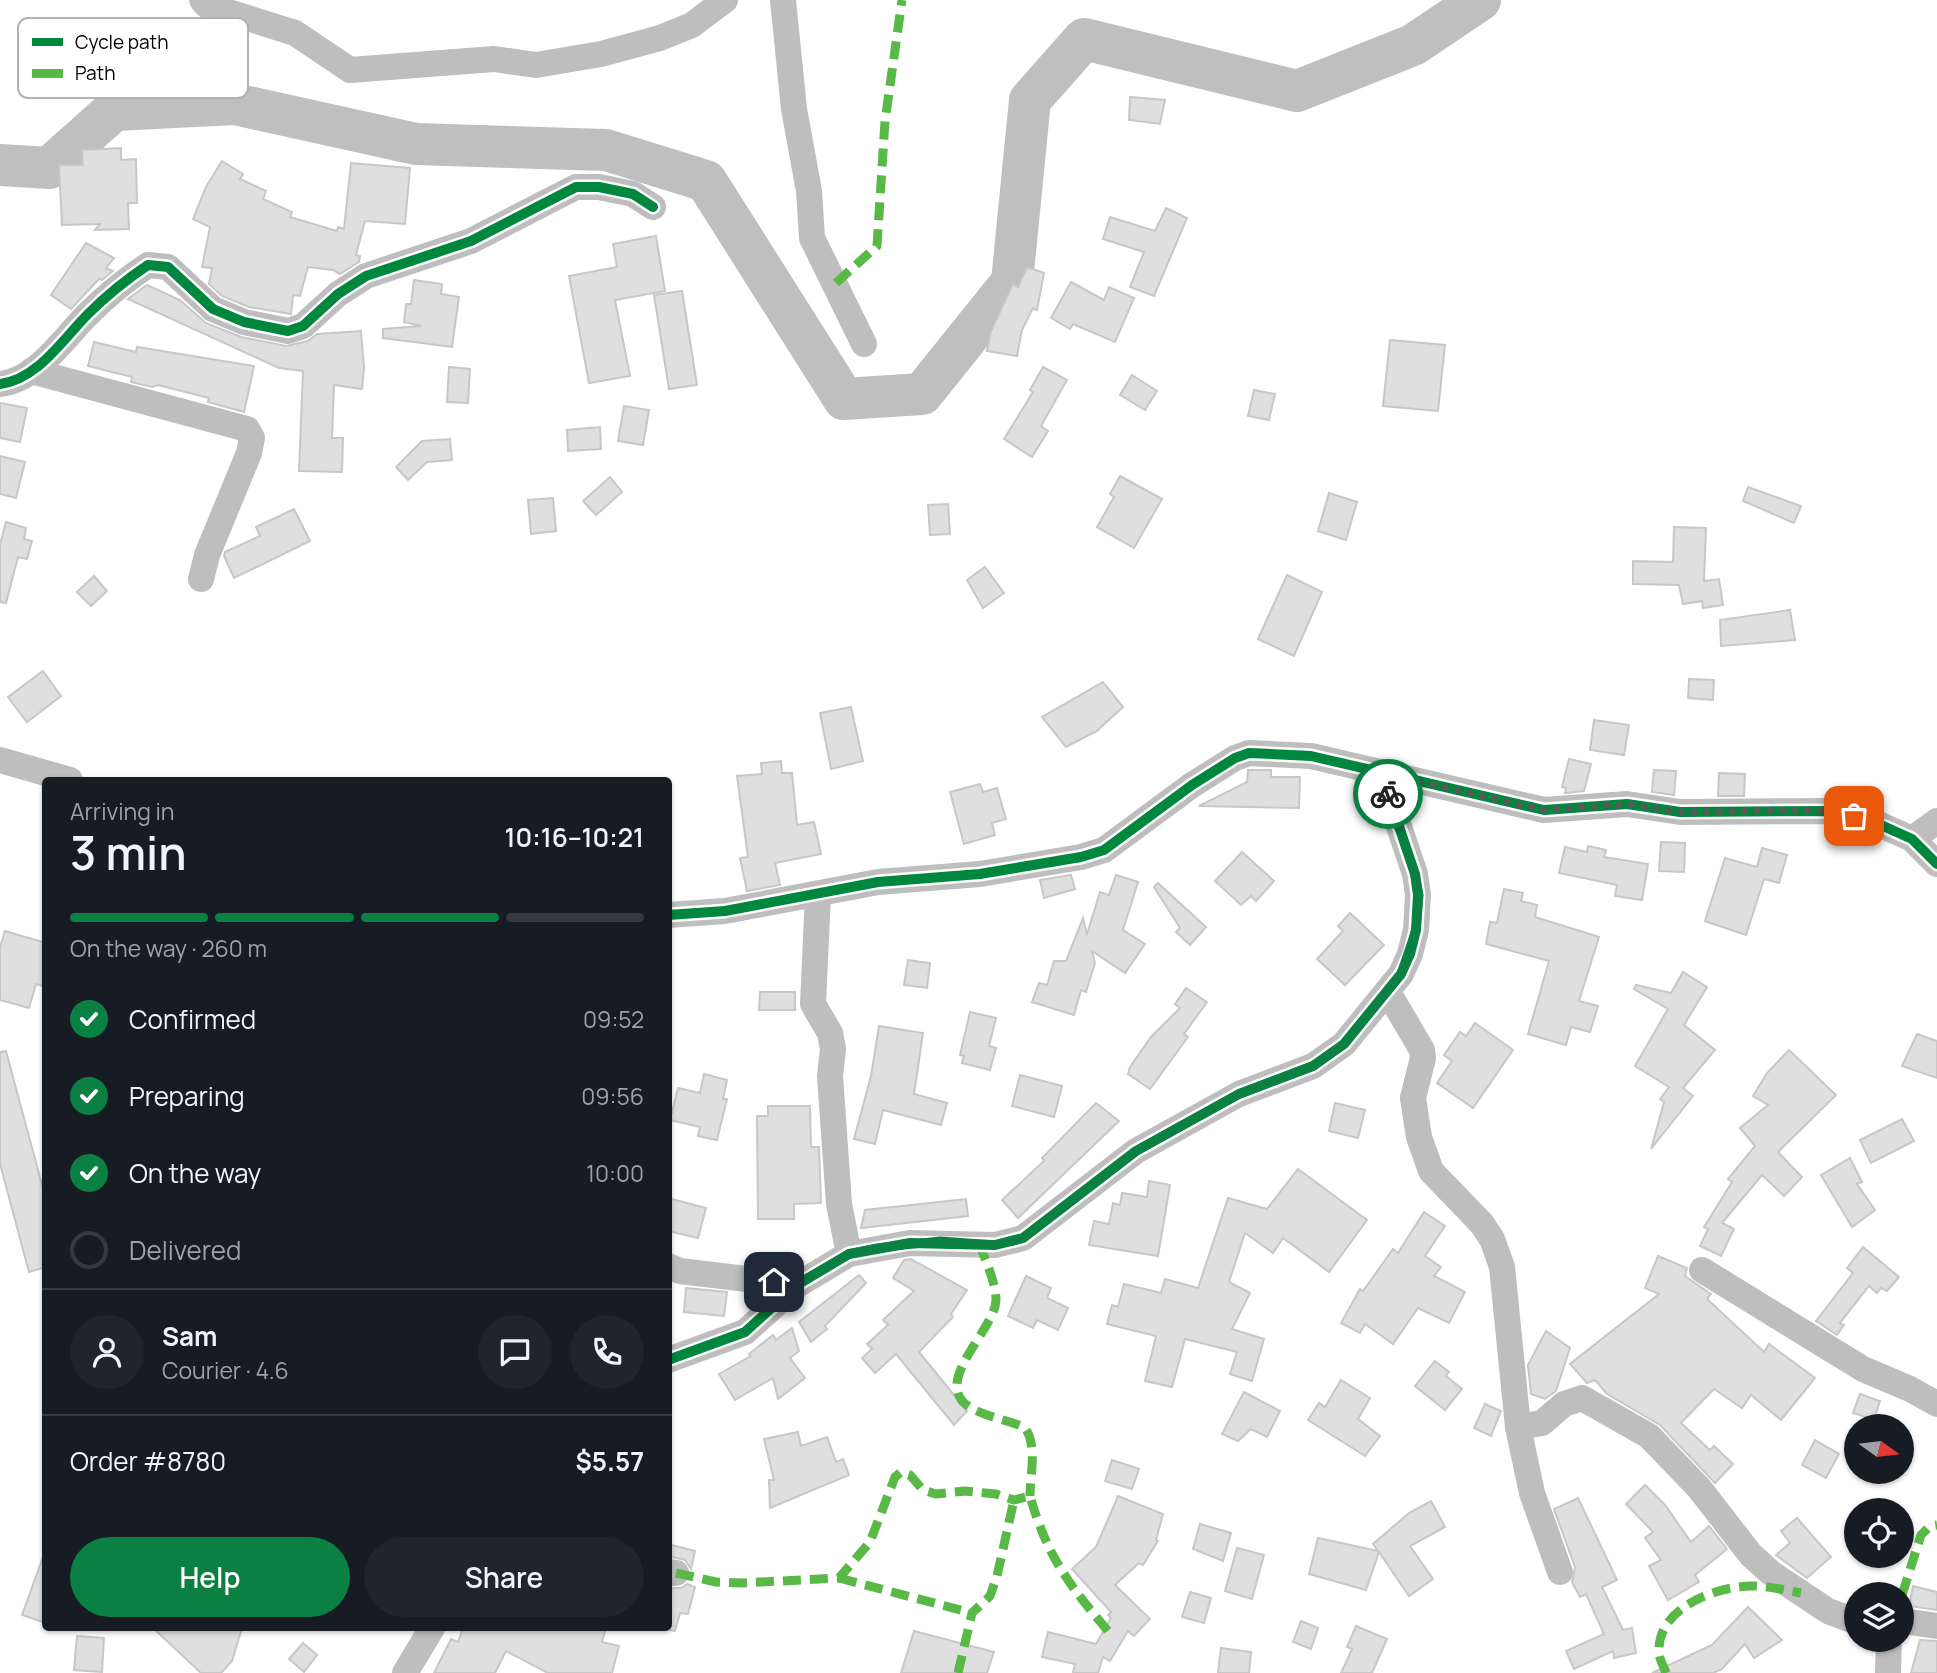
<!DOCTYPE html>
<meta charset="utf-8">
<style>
:root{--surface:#171b24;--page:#20242c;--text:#f1f3f6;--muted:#9ea1a6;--line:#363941;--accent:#0b8043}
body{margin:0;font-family:Manrope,sans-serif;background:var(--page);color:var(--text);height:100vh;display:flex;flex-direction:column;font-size:26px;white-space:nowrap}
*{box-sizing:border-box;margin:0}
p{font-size:23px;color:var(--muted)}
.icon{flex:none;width:38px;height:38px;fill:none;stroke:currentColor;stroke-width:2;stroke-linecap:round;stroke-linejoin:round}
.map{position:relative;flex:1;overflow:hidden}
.details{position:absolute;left:42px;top:777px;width:630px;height:854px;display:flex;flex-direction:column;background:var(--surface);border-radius:7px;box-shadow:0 2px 5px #0004}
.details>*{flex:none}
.needle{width:46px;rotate:104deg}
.controls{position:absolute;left:1844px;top:1414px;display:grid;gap:14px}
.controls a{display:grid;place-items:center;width:70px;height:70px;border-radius:50%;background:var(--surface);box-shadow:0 2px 5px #0004;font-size:35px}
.pin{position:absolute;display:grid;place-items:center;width:60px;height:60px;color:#fff;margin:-30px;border-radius:14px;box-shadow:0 4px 10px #0006}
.courier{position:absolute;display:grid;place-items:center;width:70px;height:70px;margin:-35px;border:5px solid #0b8043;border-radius:50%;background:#fff;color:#222;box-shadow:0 2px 9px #0007}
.summary em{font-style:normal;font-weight:600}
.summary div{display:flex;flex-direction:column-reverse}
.summary{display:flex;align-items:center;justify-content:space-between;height:119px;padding:0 28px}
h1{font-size:46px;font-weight:600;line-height:52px}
.bar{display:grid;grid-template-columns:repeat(4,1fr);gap:10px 7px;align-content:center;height:84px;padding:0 28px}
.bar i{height:9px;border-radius:5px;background:var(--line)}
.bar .active{background:var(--accent)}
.bar p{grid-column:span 4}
.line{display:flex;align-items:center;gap:18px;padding:0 28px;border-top:2px solid var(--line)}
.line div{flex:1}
.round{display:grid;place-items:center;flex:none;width:74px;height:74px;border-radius:37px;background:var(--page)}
ol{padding:0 28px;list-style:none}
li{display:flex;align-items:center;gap:21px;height:77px}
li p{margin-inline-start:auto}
li .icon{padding:7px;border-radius:50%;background:var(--accent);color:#fff;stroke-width:4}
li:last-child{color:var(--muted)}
li i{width:38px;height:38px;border:4px solid var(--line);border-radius:50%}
.cta{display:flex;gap:14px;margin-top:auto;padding:14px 28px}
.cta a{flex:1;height:80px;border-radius:42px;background:var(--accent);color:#fff;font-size:28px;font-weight:600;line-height:80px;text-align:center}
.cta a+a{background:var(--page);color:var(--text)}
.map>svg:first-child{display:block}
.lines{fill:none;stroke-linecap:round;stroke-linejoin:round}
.river{stroke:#bfbfbf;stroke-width:42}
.building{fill:#dfdfdf;stroke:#c7c7c7;stroke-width:2}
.minor{stroke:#bebebe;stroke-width:26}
.quiet{stroke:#58b947;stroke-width:9;stroke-dasharray:18 9;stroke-linecap:butt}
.cycleway-casing{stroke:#fff;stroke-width:15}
.cycleway{stroke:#00873e;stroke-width:10}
.done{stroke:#595959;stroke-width:7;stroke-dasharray:0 12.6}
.route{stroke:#0b8043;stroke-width:9}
.key{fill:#fff;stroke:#b2b2b2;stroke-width:2}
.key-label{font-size:19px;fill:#000}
</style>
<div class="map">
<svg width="1937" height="1673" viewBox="0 0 1937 1673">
<rect width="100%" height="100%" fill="#fff"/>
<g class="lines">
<polyline class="river" points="0,165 49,168 114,110 235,104 416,144 606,150 706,181 844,399 922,394 1012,282 1030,100 1084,39 1297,91 1413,45 1480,0"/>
</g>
<g class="building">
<polygon points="1130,97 1165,100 1160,124 1129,120"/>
<polygon points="121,148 121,160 136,159 137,203 128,203 129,229 95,230 100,224 62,225 59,165 83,165 82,150"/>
<polygon points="222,161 243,174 240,179 266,191 263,199 292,212 290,217 337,231 338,227 344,229 351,163 410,168 405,224 365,221 356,255 360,256 359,262 340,274 333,270 308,267 300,296 293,295 291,314 249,307 222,296 209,284 212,268 202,267 210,227 193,219 206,187"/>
<polygon points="1166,208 1187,218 1154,296 1130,287 1144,252 1103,239 1110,217 1155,231"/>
<polygon points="656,236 665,291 615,300 630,376 589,383 569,276 617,267 613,244"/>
<polygon points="86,243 114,258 106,268 113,271 102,280 99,279 71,309 51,295"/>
<polygon points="1027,267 1044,273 1037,310 1033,308 1022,330 1017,356 987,351 991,331 1013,284 1018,287"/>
<polygon points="414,280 442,284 441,294 459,297 452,347 383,338 383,329 421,326 404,322 406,304 411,304"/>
<polygon points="1071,282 1104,300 1109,287 1134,298 1115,342 1073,324 1070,329 1051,318"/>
<polygon points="147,285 180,300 206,323 241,337 286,346 308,341 317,334 361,331 364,368 362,389 334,385 332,438 343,438 342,472 299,471 303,371 279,368 128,299"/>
<polygon points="682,291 697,385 669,389 654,295"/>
<polygon points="1390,340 1445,345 1438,411 1383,406"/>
<polygon points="94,342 136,352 137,347 254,366 244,412 208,402 209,398 158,385 152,387 131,382 132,377 88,366"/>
<polygon points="449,367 470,369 468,403 447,402"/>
<polygon points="1043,367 1067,380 1041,426 1048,431 1032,457 1004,439 1033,392 1030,390"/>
<polygon points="1132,375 1157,391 1145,410 1120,395"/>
<polygon points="1254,390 1275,394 1269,420 1248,416"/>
<polygon points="0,403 27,408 20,442 0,438"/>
<polygon points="624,406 649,410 643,445 618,441"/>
<polygon points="600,427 601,449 568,451 567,430"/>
<polygon points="450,439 452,460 427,462 408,480 396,467 422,441"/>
<polygon points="0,456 25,462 16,498 0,494"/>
<polygon points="1120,476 1162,499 1134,548 1097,527 1114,497 1110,494"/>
<polygon points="610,477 622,492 596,515 583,501"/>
<polygon points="1748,487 1801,506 1794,523 1743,501"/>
<polygon points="1329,493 1357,502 1346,540 1318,531"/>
<polygon points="553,498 556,531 531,534 528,500"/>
<polygon points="948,504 950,534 930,535 928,505"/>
<polygon points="294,509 310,541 234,578 224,556 225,552 260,536 256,527"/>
<polygon points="6,522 26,528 24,539 32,541 27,559 18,557 6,603 0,602 0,544"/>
<polygon points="1674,527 1706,528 1704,581 1719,579 1723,605 1703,608 1702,601 1683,604 1679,585 1633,584 1633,561 1673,562"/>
<polygon points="985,567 1004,593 983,608 967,580"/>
<polygon points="1287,575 1322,592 1294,656 1258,639"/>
<polygon points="94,576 107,591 91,606 77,592"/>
<polygon points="1790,610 1795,640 1721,646 1720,620"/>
<polygon points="43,671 61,696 27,722 8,697"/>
<polygon points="1689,679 1714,680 1713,700 1688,698"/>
<polygon points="1103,682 1123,707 1097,731 1066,747 1042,717"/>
<polygon points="851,707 863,761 831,769 820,713"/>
<polygon points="1594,720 1629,725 1624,755 1590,750"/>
<polygon points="1569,759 1591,764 1584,791 1565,793 1566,788 1562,787"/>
<polygon points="781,761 782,773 792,773 797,825 814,822 821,854 775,863 780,885 747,891 740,858 748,857 737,776 762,774 761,763"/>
<polygon points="1248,770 1271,770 1271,777 1300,777 1299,808 1199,806 1247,782"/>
<polygon points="1654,770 1676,771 1674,795 1652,792"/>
<polygon points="1719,773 1745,774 1744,796 1718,796"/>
<polygon points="980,784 983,792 997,788 1006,819 992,823 995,835 964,844 950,792"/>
<polygon points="1661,842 1685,843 1684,872 1659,871"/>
<polygon points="1588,846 1606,850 1604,857 1648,864 1642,900 1615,896 1617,885 1559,873 1565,847 1587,852"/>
<polygon points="1762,848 1787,855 1779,883 1764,879 1746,935 1705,921 1725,858 1757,867"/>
<polygon points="1242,852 1274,881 1256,901 1251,896 1241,905 1215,881"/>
<polygon points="1071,875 1075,889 1044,898 1040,880"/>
<polygon points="1116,875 1138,882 1123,930 1145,944 1125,973 1092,951 1095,963 1086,992 1081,990 1074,1015 1032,1002 1039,983 1047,985 1054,961 1066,961 1083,918 1087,934 1100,892 1109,895"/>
<polygon points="1158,883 1206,927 1190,945 1176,932 1180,928 1154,887"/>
<polygon points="1504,889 1523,893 1521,901 1537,905 1535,917 1599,937 1579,1001 1598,1006 1590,1032 1571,1027 1566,1045 1528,1034 1549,961 1486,944 1490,922 1497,923"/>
<polygon points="1350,913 1384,945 1345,985 1317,959 1343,931 1338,926"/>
<polygon points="5,931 46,943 46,987 36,984 29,1008 0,1000 0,947"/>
<polygon points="908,960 930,963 927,988 904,985"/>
<polygon points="1683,972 1707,987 1684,1025 1715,1050 1683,1088 1693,1096 1651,1149 1664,1102 1660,1099 1669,1087 1635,1066 1668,1009 1634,989 1636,985 1671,993"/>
<polygon points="1186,988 1207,1002 1184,1034 1188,1037 1150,1089 1128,1074 1130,1067 1151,1037 1180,1008 1175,1004"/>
<polygon points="760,992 795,992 795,1010 759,1010"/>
<polygon points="970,1012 996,1018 989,1046 996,1048 990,1070 962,1063 964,1056 960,1055"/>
<polygon points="1475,1023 1513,1050 1473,1108 1437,1083 1452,1061 1444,1055 1460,1032 1466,1036"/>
<polygon points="879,1026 923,1033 914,1094 947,1103 941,1125 883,1110 875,1144 854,1139 871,1076"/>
<polygon points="1917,1034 1937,1041 1937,1078 1902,1066"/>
<polygon points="1789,1050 1836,1095 1778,1152 1802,1177 1784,1196 1762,1175 1722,1223 1734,1229 1721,1256 1700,1246 1708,1229 1704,1227 1732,1182 1728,1179 1755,1146 1740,1128 1768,1105 1753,1096 1767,1073"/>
<polygon points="6,1051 46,1200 46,1267 29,1272 0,1164 0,1052"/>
<polygon points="704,1074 727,1080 723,1099 727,1099 717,1140 698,1136 700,1127 670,1120 678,1088 700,1093"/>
<polygon points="1020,1075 1062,1086 1054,1117 1012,1106"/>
<polygon points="1096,1103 1119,1121 1018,1218 1002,1200 1044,1161 1042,1158"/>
<polygon points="1335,1103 1365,1110 1358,1138 1329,1131"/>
<polygon points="768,1106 810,1106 811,1147 819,1147 821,1203 794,1204 794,1219 758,1219 757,1116 768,1116"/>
<polygon points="1902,1119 1914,1141 1871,1163 1860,1140"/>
<polygon points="1850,1158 1862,1182 1857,1184 1875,1210 1852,1227 1821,1175"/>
<polygon points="1298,1169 1367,1220 1329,1272 1283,1238 1273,1253 1245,1233 1229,1282 1250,1293 1232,1329 1264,1339 1252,1381 1230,1374 1237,1352 1185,1339 1172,1387 1145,1381 1156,1336 1107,1324 1112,1305 1118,1307 1124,1284 1161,1293 1165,1279 1198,1288 1228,1198 1267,1209"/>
<polygon points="1149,1181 1170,1185 1158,1256 1089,1245 1094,1221 1109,1224 1113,1203 1120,1205 1122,1193 1147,1197"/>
<polygon points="668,1198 706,1208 698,1238 668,1231"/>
<polygon points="966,1199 968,1216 861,1228 865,1210"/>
<polygon points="1424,1212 1445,1226 1425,1256 1441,1267 1434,1276 1465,1292 1449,1323 1418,1308 1393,1344 1365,1324 1360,1333 1341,1323 1360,1289 1363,1291 1393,1249 1398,1253"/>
<polygon points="1863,1247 1899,1277 1887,1291 1881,1288 1877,1293 1869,1286 1840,1323 1844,1325 1837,1335 1816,1321 1853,1273 1847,1268"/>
<polygon points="1658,1256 1687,1268 1685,1276 1711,1294 1707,1299 1764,1352 1769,1344 1815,1378 1781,1420 1751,1395 1742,1408 1714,1389 1681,1423 1710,1450 1714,1446 1733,1464 1715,1483 1660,1425 1607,1394 1595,1380 1587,1383 1570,1364 1659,1294 1645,1288"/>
<polygon points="911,1259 967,1290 951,1314 953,1317 919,1352 967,1411 954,1425 896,1354 875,1373 862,1358 872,1349 867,1344 888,1325 883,1320 914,1291 893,1278 904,1260"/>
<polygon points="859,1275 866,1283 825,1326 827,1329 811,1342 799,1322"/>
<polygon points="1026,1276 1051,1288 1047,1298 1068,1308 1058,1330 1037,1320 1033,1328 1008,1316"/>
<polygon points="686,1288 727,1292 724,1316 684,1312"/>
<polygon points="792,1328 799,1351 790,1358 805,1378 778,1399 773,1378 735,1400 719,1374 751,1356 749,1354 773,1335 776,1340"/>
<polygon points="1546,1331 1570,1348 1556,1391 1545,1399 1531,1394 1528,1365"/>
<polygon points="1435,1361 1449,1372 1446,1376 1462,1389 1445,1410 1415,1386"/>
<polygon points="1341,1380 1370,1398 1358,1419 1380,1436 1365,1456 1308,1420 1319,1403 1325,1407"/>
<polygon points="1244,1392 1280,1411 1267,1437 1251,1429 1238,1441 1222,1434"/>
<polygon points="1860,1394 1880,1401 1874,1420 1853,1413"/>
<polygon points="1485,1404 1501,1411 1491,1436 1474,1428"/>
<polygon points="798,1432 801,1446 827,1437 836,1462 843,1459 849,1475 770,1508 769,1480 774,1480 764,1439"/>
<polygon points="1815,1440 1839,1454 1826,1478 1802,1465"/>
<polygon points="1112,1460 1139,1469 1132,1489 1105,1481"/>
<polygon points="1645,1485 1665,1505 1691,1542 1709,1526 1727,1549 1695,1575 1699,1582 1668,1600 1649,1566 1661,1560 1645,1538 1653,1532 1626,1504"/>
<polygon points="1118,1496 1163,1514 1156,1540 1158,1541 1143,1565 1139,1563 1115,1585 1150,1619 1134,1636 1128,1631 1110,1661 1103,1657 1098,1673 1073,1673 1075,1664 1042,1657 1048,1632 1096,1644 1111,1618 1108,1615 1111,1612 1072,1569 1096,1547"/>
<polygon points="1578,1498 1617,1580 1602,1587 1623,1630 1632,1628 1636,1653 1614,1658 1613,1651 1574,1669 1566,1651 1604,1634 1586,1594 1580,1597 1572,1582 1575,1567 1554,1509"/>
<polygon points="1431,1501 1445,1527 1410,1546 1433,1579 1409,1596 1379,1552 1366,1590 1309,1574 1318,1538 1378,1551 1373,1544 1409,1513"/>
<polygon points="1797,1518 1831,1557 1807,1578 1776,1555 1790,1543 1781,1531"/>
<polygon points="1200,1524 1231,1533 1223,1561 1193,1549"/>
<polygon points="668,1544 695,1551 691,1569 685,1560 668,1556"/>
<polygon points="1237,1548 1264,1555 1252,1599 1225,1591"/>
<polygon points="43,1557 46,1557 46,1623 22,1615"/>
<polygon points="687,1584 695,1587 688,1614 680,1613 675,1631 668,1630 668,1588 681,1588"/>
<polygon points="1913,1586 1937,1592 1937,1610 1909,1606"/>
<polygon points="1190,1592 1211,1598 1204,1623 1182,1617"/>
<polygon points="1748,1607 1782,1640 1754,1658 1745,1644 1722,1669 1713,1673 1652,1673 1712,1645"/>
<polygon points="1301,1621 1318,1628 1311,1649 1293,1642"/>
<polygon points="1356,1626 1387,1639 1372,1673 1341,1673 1352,1649 1347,1647"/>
<polygon points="153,1628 242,1628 232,1661 221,1673 201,1673"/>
<polygon points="463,1628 606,1628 602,1642 619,1646 612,1673 548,1673 506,1651 495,1673 434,1673 451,1639 458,1642"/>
<polygon points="914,1631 994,1652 987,1673 901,1673"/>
<polygon points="77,1636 104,1638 102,1672 74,1670"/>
<polygon points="1920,1640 1937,1641 1937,1673 1911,1673"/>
<polygon points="303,1643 317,1655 304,1672 289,1659"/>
<polygon points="1221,1648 1251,1652 1249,1673 1218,1673"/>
</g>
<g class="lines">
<g class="minor">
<polyline points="202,0 206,5 295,33 350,70 494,59 536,65 601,54 660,38 692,25 725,0"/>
<polyline points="783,0 794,109 809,191 812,238 864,344"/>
<polyline points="31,371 247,429 252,438 249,453 207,555 201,579"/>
<path d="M0,384C37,380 63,339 88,314C106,296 127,279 148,265L168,267L213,309L244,322L288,331L303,326L338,294L366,276L471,241L576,187H599L633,194L653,207"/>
<polyline points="0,760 70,780"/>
<polyline points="1912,839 1937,821"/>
<polyline points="818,894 813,1004 830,1033 833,1049 830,1076 839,1204 849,1254"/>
<polyline points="668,915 725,911 878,882 980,874 1081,857 1104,850 1192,785 1235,758 1249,753 1311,756 1544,810 1627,804 1680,812 1836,811 1872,821 1912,839 1937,864"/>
<polyline points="1388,992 1422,1050 1423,1058 1413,1098 1419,1137 1431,1171 1482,1224 1492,1239 1502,1267 1518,1427 1532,1493 1560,1572"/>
<polyline points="668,1266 680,1271 797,1285"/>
<polyline points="1702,1270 1863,1369 1910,1389 1937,1404"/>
<polyline points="668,1360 745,1332 797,1285 849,1254 910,1243 995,1245 1023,1238 1136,1151 1239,1094 1313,1066 1344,1044 1401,974 1410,954 1416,930 1418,895 1415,874 1381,773"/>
<polyline points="1518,1427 1542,1423 1564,1404 1582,1398 1649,1436 1699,1488 1751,1555 1771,1573 1828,1611 1857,1622"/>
<polyline points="668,1572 676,1573"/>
<polyline points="1902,1621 1937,1626"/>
<polyline points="405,1673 432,1628"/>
<polyline points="1888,1673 1889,1640"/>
</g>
<g class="quiet">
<polyline points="836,283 877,246 885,121 902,0"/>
<path d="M979,1243C985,1260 996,1282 996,1300C995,1330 932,1381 968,1406C983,1416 1007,1420 1024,1427C1038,1443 1030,1476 1030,1496"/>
<path d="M676,1573L716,1582L742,1583L839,1578L870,1542L895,1477L901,1472L910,1475L923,1490L936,1494L965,1491L996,1494L1014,1500L1030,1496C1047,1556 1069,1585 1108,1631"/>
<polyline points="839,1578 972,1613"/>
<polyline points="1902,1595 1921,1535 1930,1526 1937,1525"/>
<polyline points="958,1673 972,1613 990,1596 997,1576 1014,1500"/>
<path d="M1666,1673C1664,1667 1659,1659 1659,1652C1657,1608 1716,1586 1752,1586C1768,1586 1785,1590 1801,1593"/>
</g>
<defs>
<g id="cycleway">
<path d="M0,384C37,380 63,339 88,314C106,296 127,279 148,265L168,267L213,309L244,322L288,331L303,326L338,294L366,276L471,241L576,187H599L633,194L653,207"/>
<polyline points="668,915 725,911 878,882 980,874 1081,857 1104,850 1192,785 1235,758 1249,753 1311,756 1544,810 1627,804 1680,812 1836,811 1872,821 1912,839 1937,864"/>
<polyline points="668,1360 745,1332 797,1285 849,1254 910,1243 995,1245 1023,1238 1136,1151 1239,1094 1313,1066 1344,1044 1401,974 1410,954 1416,930 1418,895 1415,874 1381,773"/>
</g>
</defs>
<use href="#cycleway" class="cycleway-casing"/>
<use href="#cycleway" class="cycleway"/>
</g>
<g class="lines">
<polyline class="done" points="1388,794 1381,773 1544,810 1628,804 1680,812 1806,810 1836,811 1854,816"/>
<polyline class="route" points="774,1282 797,1284 849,1254 877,1248 940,1241 995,1245 1023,1238 1136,1151 1239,1094 1313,1066 1344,1044 1401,974 1416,930 1419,895 1415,874 1388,794"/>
</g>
<rect x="18" y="18" width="230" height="80" rx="10" class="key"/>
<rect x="32" y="38" width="31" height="8" fill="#00873e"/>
<rect x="32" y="69" width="31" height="9" fill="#58b947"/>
<g class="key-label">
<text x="75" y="49">Cycle path</text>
<text x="75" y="80">Path</text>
</g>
</svg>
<div class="controls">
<a><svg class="needle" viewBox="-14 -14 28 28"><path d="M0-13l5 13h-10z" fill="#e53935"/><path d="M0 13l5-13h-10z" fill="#9ea1a6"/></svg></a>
<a><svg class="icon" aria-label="locate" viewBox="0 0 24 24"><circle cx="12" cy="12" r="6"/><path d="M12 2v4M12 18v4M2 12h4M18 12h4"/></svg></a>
<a><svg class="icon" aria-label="layers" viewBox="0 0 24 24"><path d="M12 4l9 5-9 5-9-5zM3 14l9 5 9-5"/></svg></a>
</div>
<div class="pin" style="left:1854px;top:816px;background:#ea580c"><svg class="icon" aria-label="bag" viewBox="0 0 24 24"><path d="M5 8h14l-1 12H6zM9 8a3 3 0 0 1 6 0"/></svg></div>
<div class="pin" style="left:774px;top:1282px;background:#1f2937"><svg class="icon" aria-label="home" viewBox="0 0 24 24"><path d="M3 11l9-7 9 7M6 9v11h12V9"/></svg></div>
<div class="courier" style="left:1388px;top:794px"><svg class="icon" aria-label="bike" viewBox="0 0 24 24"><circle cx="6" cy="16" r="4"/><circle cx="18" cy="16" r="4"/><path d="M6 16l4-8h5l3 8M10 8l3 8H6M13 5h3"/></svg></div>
<section class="details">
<div class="summary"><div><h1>3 min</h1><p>Arriving in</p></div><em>10:16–10:21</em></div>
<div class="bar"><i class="active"></i><i class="active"></i><i class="active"></i><i></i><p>On the way · 260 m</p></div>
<ol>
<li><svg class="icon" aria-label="check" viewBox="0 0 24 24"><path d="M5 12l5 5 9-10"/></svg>Confirmed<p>09:52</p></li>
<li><svg class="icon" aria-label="check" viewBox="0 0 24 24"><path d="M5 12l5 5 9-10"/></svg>Preparing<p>09:56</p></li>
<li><svg class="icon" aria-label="check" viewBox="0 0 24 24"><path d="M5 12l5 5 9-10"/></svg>On the way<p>10:00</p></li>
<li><i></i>Delivered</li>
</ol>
<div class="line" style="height:126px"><a class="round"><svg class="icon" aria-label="person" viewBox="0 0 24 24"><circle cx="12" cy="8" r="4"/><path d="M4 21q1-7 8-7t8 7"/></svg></a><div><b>Sam</b><p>Courier · 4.6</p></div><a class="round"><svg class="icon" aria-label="chat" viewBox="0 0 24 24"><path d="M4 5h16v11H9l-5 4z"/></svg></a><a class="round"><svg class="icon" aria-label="phone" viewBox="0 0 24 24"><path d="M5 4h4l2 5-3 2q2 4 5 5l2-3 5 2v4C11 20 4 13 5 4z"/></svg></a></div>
<div class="line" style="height:91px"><div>Order #8780</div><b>$5.57</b></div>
<div class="cta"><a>Help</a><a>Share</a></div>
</section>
</div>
